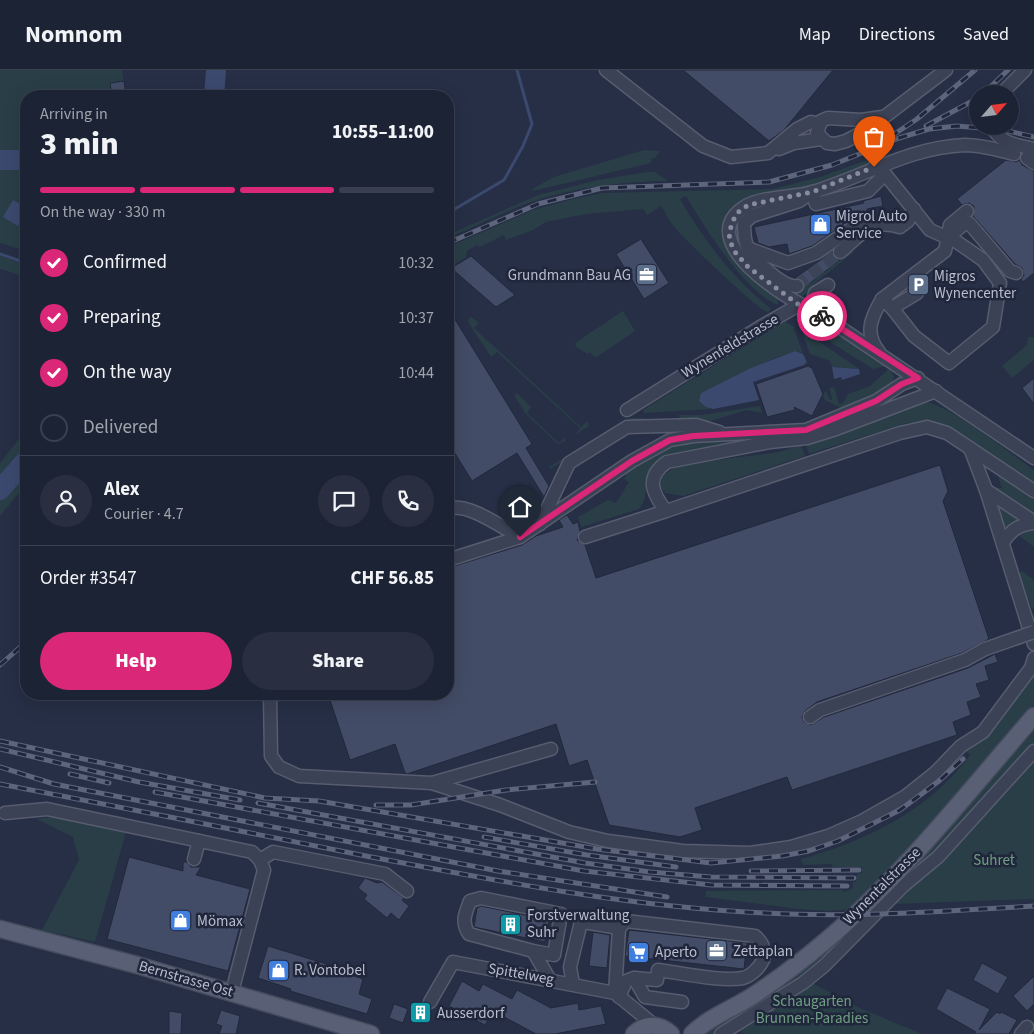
<!DOCTYPE html>
<meta charset="utf-8">
<style>
:root{--surface:#1c2334;--page:#292f40;--text:#f1f3f6;--muted:#a0a4ac;--line:#3a404f;--accent:#db2777}
body{margin:0;font-family:"Source Sans 3",sans-serif;background:var(--page);color:var(--text);height:100vh;display:flex;flex-direction:column;font-size:19px;white-space:nowrap}
*{box-sizing:border-box;margin:0}
p{font-size:16px;color:var(--muted)}
.icon{flex:none;width:28px;height:28px;fill:none;stroke:currentColor;stroke-width:2;stroke-linecap:round;stroke-linejoin:round}
.map{position:relative;flex:1;overflow:hidden}
.side{position:absolute;left:20px;top:20px;width:434px;height:610px;display:flex;flex-direction:column;background:var(--surface);border-radius:20px;box-shadow:0 5px 20px #0002,0 0 0 1px var(--line)}
.side>*{flex:none}
.needle{width:32px;rotate:62deg}
.buttons{position:absolute;left:969px;top:15px;display:grid;gap:10px}
.buttons a{display:grid;place-items:center;width:50px;height:50px;border-radius:50%;background:var(--surface);box-shadow:0 5px 20px #0002,0 0 0 1px var(--line);font-size:25px}
.pin{position:absolute;display:grid;place-items:center;width:42px;height:42px;color:#fff;margin:-51px -21px;border-radius:50% 50% 50% 0;rotate:-45deg;box-shadow:0 0 5px #0007}
.pin .icon{rotate:45deg}
.courier{position:absolute;display:grid;place-items:center;width:50px;height:50px;margin:-25px;border:4px solid #db2777;border-radius:50%;background:#fff;color:#222;box-shadow:0 1px 6px #0007}
.overview em{font-style:normal;font-weight:800}
.overview div{display:flex;flex-direction:column-reverse}
.overview{display:flex;align-items:center;justify-content:space-between;height:85px;padding:0 20px}
h1{font-size:32px;font-weight:800;line-height:38px}
.bar{display:grid;grid-template-columns:repeat(4,1fr);gap:8px 5px;align-content:center;height:60px;padding:0 20px}
.bar i{height:6px;border-radius:4px;background:var(--line)}
.bar .active{background:var(--accent)}
.bar p{grid-column:span 4}
.line{display:flex;align-items:center;gap:12px;padding:0 20px;border-top:1px solid var(--line)}
.line div{flex:1}
.round{display:grid;place-items:center;flex:none;width:52px;height:52px;border-radius:26px;background:var(--page)}
ol{padding:0 20px;list-style:none}
li{display:flex;align-items:center;gap:15px;height:55px}
li p{margin-inline-start:auto}
li .icon{padding:5px;border-radius:50%;background:var(--accent);color:#fff;stroke-width:4}
li:last-child{color:var(--muted)}
li i{width:28px;height:28px;border:2px solid var(--line);border-radius:50%}
.primary-button{display:flex;gap:10px;margin-top:auto;padding:10px 20px}
.primary-button a{flex:1;height:58px;border-radius:30px;background:var(--accent);color:#fff;font-size:20px;font-weight:800;line-height:58px;text-align:center}
.primary-button a+a{background:var(--page);color:var(--text)}
header{display:flex;align-items:center;gap:30px;box-sizing:border-box;height:70px;padding:0 25px;background:var(--surface);border-bottom:1px solid var(--line)}
header strong{font-size:24px}
nav{display:flex;gap:28px;margin-inline-start:auto;font-size:18px}
.map>svg:first-child{display:block}
.green{fill:#293e47}
.water{fill:#3c496f}
.lines{fill:none;stroke-linecap:round;stroke-linejoin:round}
.stream{stroke:#3c496f;stroke-width:3}
.river{stroke:#3c496f;stroke-width:20}
.building{fill:#434c66;stroke:#22283c}
.minor-tunnel{stroke:#3c445a;stroke-width:12;stroke-dasharray:12 6;stroke-linecap:butt}
.minor-casing{stroke:#575c6f;stroke-width:15}
.major-casing{stroke:#454b5e;stroke-width:19}
.minor{stroke:#3b4255;stroke-width:12}
.major{stroke:#596075;stroke-width:16}
.rail-casing{stroke:#5d657c;stroke-width:5}
.rail{stroke:#20263b;stroke-width:3;stroke-dasharray:9;stroke-linecap:butt}
.minor-bridge-casing{stroke:#575c6f;stroke-width:15;stroke-linecap:butt}
.minor-bridge{stroke:#3b4255;stroke-width:12}
.done{stroke:#868c9e;stroke-width:5;stroke-dasharray:0 9}
.route{stroke:#db2777;stroke-width:6}
.labels{text-anchor:middle;dominant-baseline:central;stroke-width:5;stroke-linejoin:round;paint-order:stroke}
.poi-label{font-size:15px;fill:#b9bece;stroke:#20263b;text-anchor:start}
.street-label{font-size:15px;fill:#b9bece;stroke:#20263b}
.park-label{font-size:15px;fill:#6fa082;stroke:#20263b}
</style>
<header>
<strong>Nomnom</strong>
<nav><a>Map</a><a>Directions</a><a>Saved</a></nav>
</header>
<div class="map">
<svg width="1034" height="964" viewBox="0 0 1034 964">
<rect width="100%" height="100%" fill="#262f46"/>
<g class="green">
<polygon points="0,0 122,0 126,26 26,26 26,181 0,173"/>
<polygon points="644,80 660,81 655,88 652,88 651,93 533,121 532,119 554,107"/>
<path d="M889,82L892,88L826,114L750,130L726,160L778,227V235C746,224 703,155 686,126L680,129C705,172 732,207 771,239L768,242C759,242 680,165 671,153C668,148 665,141 661,136L647,145L643,139L586,144L546,152L531,161L506,170L504,165L480,177L477,175L467,181L466,187L450,198L448,196V177L533,140L573,129L603,123L772,119L820,107Z"/>
<path d="M647,102H655L668,111C620,112 574,117 528,133C501,143 474,157 448,168V165L538,125L598,110Z"/>
<path d="M794,129C779,136 753,135 741,150C736,156 736,164 739,172C744,184 782,222 795,223L852,180L854,182L810,217L811,221L796,230C775,217 707,167 745,141C758,132 780,132 794,129Z"/>
<polygon points="0,186 26,195 26,207 0,199"/>
<polygon points="623,241 635,261 595,288 590,282 588,284 576,277 575,273"/>
<polygon points="470,246 479,253 474,258 581,357 587,351 589,356 575,365 580,358 497,282 491,287 468,252"/>
<path d="M803,248C829,253 863,280 885,296L873,299L794,249Z"/>
<polygon points="785,251 793,256 803,283 795,281 773,289 701,323 709,339 713,339 644,343 643,340"/>
<polygon points="805,262 858,298 859,299 832,297 830,291 810,284 803,265"/>
<polygon points="1028,267 1034,267 1034,290 1012,308 1002,296 1027,275"/>
<polygon points="889,299 894,306 893,314 872,326 841,338 825,330 823,326 826,320 830,330 832,329 829,318 834,317 839,334 843,333 848,324 870,316"/>
<polygon points="517,323 531,337 527,343 559,373 565,367 565,371 558,374 526,344 514,325"/>
<path d="M925,332C948,334 1011,384 1034,400V416L925,352L907,353L809,384L806,374C833,366 859,358 885,347C899,342 910,333 925,332Z"/>
<polygon points="760,336 762,343 747,340 707,352 680,351 679,345 701,345"/>
<polygon points="630,348 644,348 644,353 623,354 550,399 549,397"/>
<polygon points="26,360 26,414 0,446 0,393"/>
<path d="M750,369C742,378 677,377 658,390C640,402 652,425 639,439L581,457L578,447L608,430L616,433L629,412L624,409L627,403C667,368 701,372 750,369Z"/>
<polygon points="801,375 805,386 683,426 665,423 660,417 662,406 678,395 779,382"/>
<polygon points="988,394 1034,426 1034,445 993,418 1002,418 996,401 985,399"/>
<polygon points="998,435 1021,448 1005,460"/>
<polygon points="1034,459 1034,477 1017,464"/>
<polygon points="1022,501 1034,510 1034,538 1032,539 1019,503"/>
<path d="M1034,605V635L948,737L852,839L829,841L798,839L705,827L706,821L842,820L845,822L853,818V812H856L857,804L862,803V797H833L831,794L803,795L801,789C864,772 930,740 970,685L966,681V677L1008,635Z"/>
<polygon points="1034,661 1034,676 934,788 890,821"/>
<polygon points="1034,688 1034,829 893,834"/>
<polygon points="56,746 126,762 95,872 42,860 79,790 73,767 37,749"/>
<polygon points="851,860 812,903 716,964 701,964 785,915"/>
<polygon points="810,912 862,939 922,964 746,964 734,960"/>
</g>
<g class="water">
<polygon points="13,130 26,137 26,143 18,156 3,147"/>
<polygon points="795,281 803,284 807,292 804,295 753,312 759,330 713,339 706,337 699,331 701,323 751,298"/>
<polygon points="832,297 859,299 860,304 842,310 841,307 834,309"/>
</g>
<g class="lines">
<g class="stream">
<polyline points="448,143 504,110 523,76 532,54 517,0"/>
<polyline points="0,184 26,193"/>
</g>
<g class="river">
<polyline points="214,26 216,0"/>
<polyline points="0,90 26,90"/>
<polyline points="0,420 26,390"/>
</g>
</g>
<g class="building">
<polygon points="683,0 833,0 784,60 769,71"/>
<polygon points="124,11 126,26 112,26 110,13"/>
<polygon points="1006,90 1016,92 1019,90 1022,95 1034,101 1034,203 1023,212 1021,209 1024,205 1022,198 1015,194 973,146 974,136 969,133 962,135 957,129"/>
<polygon points="881,126 883,136 867,139 868,144 842,149 843,155 812,176 789,184 787,174 769,177 758,173 754,157 864,133 863,131"/>
<polygon points="641,169 669,213 644,229 616,184"/>
<polygon points="832,182 834,188 840,190 805,217 802,210 795,208"/>
<polygon points="471,186 515,225 496,237 451,198"/>
<polygon points="448,238 532,374 526,378 549,416 544,427 517,383 472,411 448,372"/>
<polygon points="808,296 812,298 823,324 812,346 794,337 795,340 767,347 756,314"/>
<polygon points="1034,308 1034,334 1022,318"/>
<polygon points="940,395 948,421 943,431 989,569 962,583 817,632 805,641 802,647 804,652 811,655 824,647 968,598 995,584 998,592 985,596 989,610 976,614 981,627 967,632 971,645 953,652 957,665 792,720 787,707 695,738 702,760 680,767 609,755 587,690 569,696 556,654 407,704 405,703 395,674 350,690 328,624 448,624 448,498 522,475 536,466 563,457 559,450 567,445 573,454 578,452 580,461 577,470 585,475 596,508"/>
<polygon points="129,787 183,801 183,792 187,792 191,797 201,797 196,805 250,819 228,901 107,869"/>
<polygon points="365,808 377,813 382,812 404,828 402,830 409,836 399,850 391,843 387,848 364,829 367,825 358,818"/>
<polygon points="481,836 549,850 545,872 474,857 477,838"/>
<polygon points="629,860 747,873 744,899 625,886"/>
<polygon points="593,862 610,865 607,898 589,896"/>
<polygon points="268,876 346,900 345,903 363,909 359,924 372,929 367,944 290,921 291,919 258,908"/>
<polygon points="982,893 1008,907 998,924 973,910"/>
<polygon points="1034,906 1034,934 1027,941 1013,926"/>
<polygon points="462,911 479,921 483,914 512,929 517,920 551,938 578,933 579,940 601,936 606,954 555,964 536,964 493,941 485,955 449,936"/>
<polygon points="947,918 990,939 979,960 997,942 1000,944 1001,942 1017,950 1009,964 974,964 976,962 936,939"/>
<polygon points="394,934 408,939 403,953 389,948"/>
<polygon points="221,940 240,946 236,964 219,964 222,956 216,954"/>
<polygon points="169,941 182,943 181,964 169,964"/>
</g>
<g class="lines">
<polyline class="minor-tunnel" points="797,216 840,182"/>
<defs>
<g id="minor">
<polyline points="606,0 703,76 731,87 768,83 797,59 811,52 820,54"/>
<polyline points="1001,24 1025,0"/>
<polyline points="882,47 861,50 828,48 821,51 817,63 827,73 835,74 846,71 867,60 946,0"/>
<path d="M991,56C1003,75 1014,74 1034,79"/>
<polyline points="779,79 794,73 821,69"/>
<path d="M1014,84C998,80 982,75 965,75C910,77 865,106 813,122C793,128 763,126 746,136C690,170 788,231 817,242L1034,388"/>
<polyline points="1027,88 1034,93"/>
<path d="M874,97L885,104L930,160L957,172L983,190L1000,213L993,257L949,293L914,266L892,238L882,229C871,248 864,263 879,282"/>
<polyline points="953,163 964,154 969,153 1010,201 1016,203"/>
<polyline points="750,179 788,193 816,183 855,156 873,155"/>
<path d="M840,182C862,164 870,148 900,157L908,151L914,139"/>
<path d="M797,216C783,218 754,190 748,178C744,171 744,161 744,153L752,146L799,131L812,122L816,134L868,121L885,104"/>
<polyline points="882,229 945,181 950,155 967,141"/>
<polyline points="892,238 917,223"/>
<polyline points="817,242 812,234 815,223 828,215"/>
<path d="M936,321L836,359L807,368L770,372L667,392C645,407 652,423 666,441L900,363L927,357L947,363L1034,421"/>
<polyline points="627,340 760,257 799,235"/>
<polyline points="970,378 986,420 1034,574"/>
<polyline points="986,420 1034,452"/>
<path d="M448,439C468,432 501,457 520,467"/>
<polyline points="540,454 569,393 627,357 696,355 719,362"/>
<polyline points="585,467 666,441"/>
<path d="M1003,472C1012,459 1019,455 1034,453"/>
<polyline points="448,490 520,467 632,391 670,370 693,366 806,360 876,331 902,314 918,308"/>
<polyline points="270,624 271,686 279,697 299,706 432,713 500,735 569,762 608,771 683,781 750,783 791,777 828,766 862,751 906,726 935,703 961,676 983,662 1031,598 1034,588"/>
<polyline points="810,647 820,640 965,590 985,579"/>
<polyline points="432,713 551,679"/>
<polyline points="5,743 47,739 252,782 260,790 264,800 232,922"/>
<polyline points="194,789 199,771"/>
<polyline points="260,790 273,782 385,804 407,821"/>
<path d="M619,858L626,851L755,866C762,872 766,880 763,890C760,897 751,906 743,908C720,912 682,903 658,900L657,910L634,908L626,911L619,927"/>
<path d="M533,881L554,885L561,844L481,828L470,831C465,844 461,852 469,864L533,881L550,910"/>
<polyline points="634,908 645,927 682,932"/>
<polyline points="573,914 570,897 580,856 584,852 619,858 615,923"/>
<polyline points="430,932 453,892 615,923 654,955"/>
<polyline points="721,964 803,913 824,896 903,816 938,787 1034,681"/>
<polyline points="1021,964 1027,957"/>
</g>
<g id="major">
<polyline points="0,859 137,895 371,964"/>
<path d="M634,964C645,953 659,953 671,964"/>
<path d="M692,964C707,949 727,941 746,930C775,912 802,891 828,869C905,803 968,722 1034,646"/>
</g>
</defs>
<use href="#minor" class="minor-casing"/>
<use href="#major" class="major-casing"/>
<use href="#minor" class="minor"/>
<use href="#major" class="major"/>
<defs>
<g id="rail">
<polyline points="983,24 1008,0"/>
<polyline points="926,56 978,28"/>
<polyline points="890,67 917,49 975,0"/>
<polyline points="448,173 538,134 602,118 769,112 832,95 899,68 929,59 957,56 1004,60 1034,67"/>
<polyline points="0,595 26,572"/>
<polyline points="0,671 265,728 319,731 597,779 711,793 782,786 809,781 838,771 900,740 939,711 963,689"/>
<polyline points="0,679 139,712 240,730"/>
<polyline points="0,697 54,714 498,801 667,827"/>
<polyline points="70,704 109,713"/>
<path d="M0,714C119,737 237,760 356,784C492,810 628,837 766,843C856,848 945,841 1034,836"/>
<polyline points="155,722 584,801 711,815 847,816"/>
<polyline points="258,733 585,793 650,802 711,807 854,808"/>
<polyline points="376,735 411,735 506,720 595,712"/>
<polyline points="484,767 587,785 676,797"/>
<polyline points="751,801 859,800"/>
</g>
</defs>
<use href="#rail" class="rail-casing"/>
<use href="#rail" class="rail"/>
<defs>
<polyline id="minor-bridge" points="985,579 1034,562"/>
</defs>
<use href="#minor-bridge" class="minor-bridge-casing"/>
<use href="#minor-bridge" class="minor-bridge"/>
</g>
<g class="lines">
<polyline class="done" points="822,246 799,235 748,197 735,182 729,169 731,156 736,144 748,135 812,122 874,97"/>
<polyline class="route" points="520,467 632,391 670,370 693,366 806,360 876,331 902,314 918,308 822,246"/>
</g>
<defs>
<symbol id="shop-square" viewBox="-11 -11 22 22"><rect x="-9" y="-9" width="18" height="18" rx="4" fill="#3f7fe0" stroke="#20263b"/><path d="M-5-2.5h2.3a2.7 3.5 0 0 1 5.4 0H5L5.5 6h-11ZM-1.5-2.5h3a1.5 2.3 0 0 0-3 0Z" fill="#fff"/></symbol>
<symbol id="office-square" viewBox="-11 -11 22 22"><rect x="-9" y="-9" width="18" height="18" rx="4" fill="#5c6f8a" stroke="#20263b"/><path d="M-6-3h4V-5.5h4V-3h4V5H-6ZM-1-4.5V-3h2v-1.5ZM-6 0V1H6V0Z" fill="#fff"/></symbol>
<symbol id="parking-square" viewBox="-11 -11 22 22"><rect x="-9" y="-9" width="18" height="18" rx="4" fill="#5c6f8a" stroke="#20263b"/><path d="M-3.5-5.5H1a3.5 3.5 0 0 1 0 7H-1V5.5H-3.5ZM-1-3.4V-.6H.8a1.4 1.4 0 0 0 0-2.8Z" fill="#fff"/></symbol>
<symbol id="building-square" viewBox="-11 -11 22 22"><rect x="-9" y="-9" width="18" height="18" rx="4" fill="#0f9aa8" stroke="#20263b"/><path d="M-4-6H4V6H1V3H-1V6H-4ZM-2.5-4.3h1.7v1.8h-1.7ZM.8-4.3h1.7v1.8H.8ZM-2.5-1h1.7V.8h-1.7ZM.8-1h1.7V.8H.8Z" fill="#fff"/></symbol>
<symbol id="supermarket-square" viewBox="-11 -11 22 22"><rect x="-9" y="-9" width="18" height="18" rx="4" fill="#3f7fe0" stroke="#20263b"/><path d="M-6-5.5h2.5l.6 2H6L4.5 2H-2.5L-4.4-4H-6ZM-1.5 3.2a1.3 1.3 0 1 0 .1 0ZM3 3.2a1.3 1.3 0 1 0 .1 0Z" fill="#fff"/></symbol>
</defs>
<g fill-rule="evenodd">
<use href="#shop-square" x="808" y="142" width="25" height="25"/>
<use href="#office-square" x="634" y="192" width="25" height="25"/>
<use href="#parking-square" x="906" y="202" width="25" height="25"/>
<use href="#shop-square" x="168" y="838" width="25" height="25"/>
<use href="#building-square" x="498" y="842" width="25" height="25"/>
<use href="#office-square" x="704" y="868" width="25" height="25"/>
<use href="#supermarket-square" x="626" y="870" width="25" height="25"/>
<use href="#shop-square" x="266" y="888" width="25" height="25"/>
<use href="#building-square" x="408" y="930" width="25" height="25"/>
</g>
<g class="labels">
<g class="poi-label">
<text x="836" y="146">Migrol Auto<tspan x="836" dy="17">Service</tspan></text>
<text x="631" y="205" text-anchor="end">Grundmann Bau AG</text>
<text x="934" y="206">Migros<tspan x="934" dy="17">Wynencenter</tspan></text>
<text x="527" y="845">Forstverwaltung<tspan x="527" dy="17">Suhr</tspan></text>
<text x="197" y="851">Mömax</text>
<text x="733" y="881">Zettaplan</text>
<text x="655" y="882">Aperto</text>
<text x="294" y="900">R. Vontobel</text>
<text x="437" y="943">Ausserdorf</text>
</g>
<g class="street-label">
<text transform="translate(730 276) rotate(-31)">Wynenfeldstrasse</text>
<text transform="translate(882 816) rotate(-45)">Wynentalstrasse</text>
<text transform="translate(521 904) rotate(10)">Spittelweg</text>
<text transform="translate(186 909) rotate(16)">Bernstrasse Ost</text>
</g>
<g class="park-label">
<text x="994" y="790">Suhret</text>
<text x="812" y="931">Schaugarten<tspan x="812" dy="17">Brunnen-Paradies</tspan></text>
</g>
</g>
</svg>
<div class="buttons">
<a><svg class="needle" viewBox="-14 -14 28 28"><path d="M0-13l5 13h-10z" fill="#e53935"/><path d="M0 13l5-13h-10z" fill="#a0a4ac"/></svg></a>
</div>
<div class="pin" style="left:874px;top:97px;background:#ea580c"><svg class="icon" aria-label="bag" viewBox="0 0 24 24"><path d="M5 8h14l-1 12H6zM9 8a3 3 0 0 1 6 0"/></svg></div>
<div class="pin" style="left:520px;top:467px;background:#1f2937"><svg class="icon" aria-label="home" viewBox="0 0 24 24"><path d="M3 11l9-7 9 7M6 9v11h12V9"/></svg></div>
<div class="courier" style="left:822px;top:246px"><svg class="icon" aria-label="bike" viewBox="0 0 24 24"><circle cx="6" cy="16" r="4"/><circle cx="18" cy="16" r="4"/><path d="M6 16l4-8h5l3 8M10 8l3 8H6M13 5h3"/></svg></div>
<section class="side">
<div class="overview"><div><h1>3 min</h1><p>Arriving in</p></div><em>10:55–11:00</em></div>
<div class="bar"><i class="active"></i><i class="active"></i><i class="active"></i><i></i><p>On the way · 330 m</p></div>
<ol>
<li><svg class="icon" aria-label="check" viewBox="0 0 24 24"><path d="M5 12l5 5 9-10"/></svg>Confirmed<p>10:32</p></li>
<li><svg class="icon" aria-label="check" viewBox="0 0 24 24"><path d="M5 12l5 5 9-10"/></svg>Preparing<p>10:37</p></li>
<li><svg class="icon" aria-label="check" viewBox="0 0 24 24"><path d="M5 12l5 5 9-10"/></svg>On the way<p>10:44</p></li>
<li><i></i>Delivered</li>
</ol>
<div class="line" style="height:90px"><a class="round"><svg class="icon" aria-label="person" viewBox="0 0 24 24"><circle cx="12" cy="8" r="4"/><path d="M4 21q1-7 8-7t8 7"/></svg></a><div><b>Alex</b><p>Courier · 4.7</p></div><a class="round"><svg class="icon" aria-label="chat" viewBox="0 0 24 24"><path d="M4 5h16v11H9l-5 4z"/></svg></a><a class="round"><svg class="icon" aria-label="phone" viewBox="0 0 24 24"><path d="M5 4h4l2 5-3 2q2 4 5 5l2-3 5 2v4C11 20 4 13 5 4z"/></svg></a></div>
<div class="line" style="height:65px"><div>Order #3547</div><b>CHF 56.85</b></div>
<div class="primary-button"><a>Help</a><a>Share</a></div>
</section>
</div>
